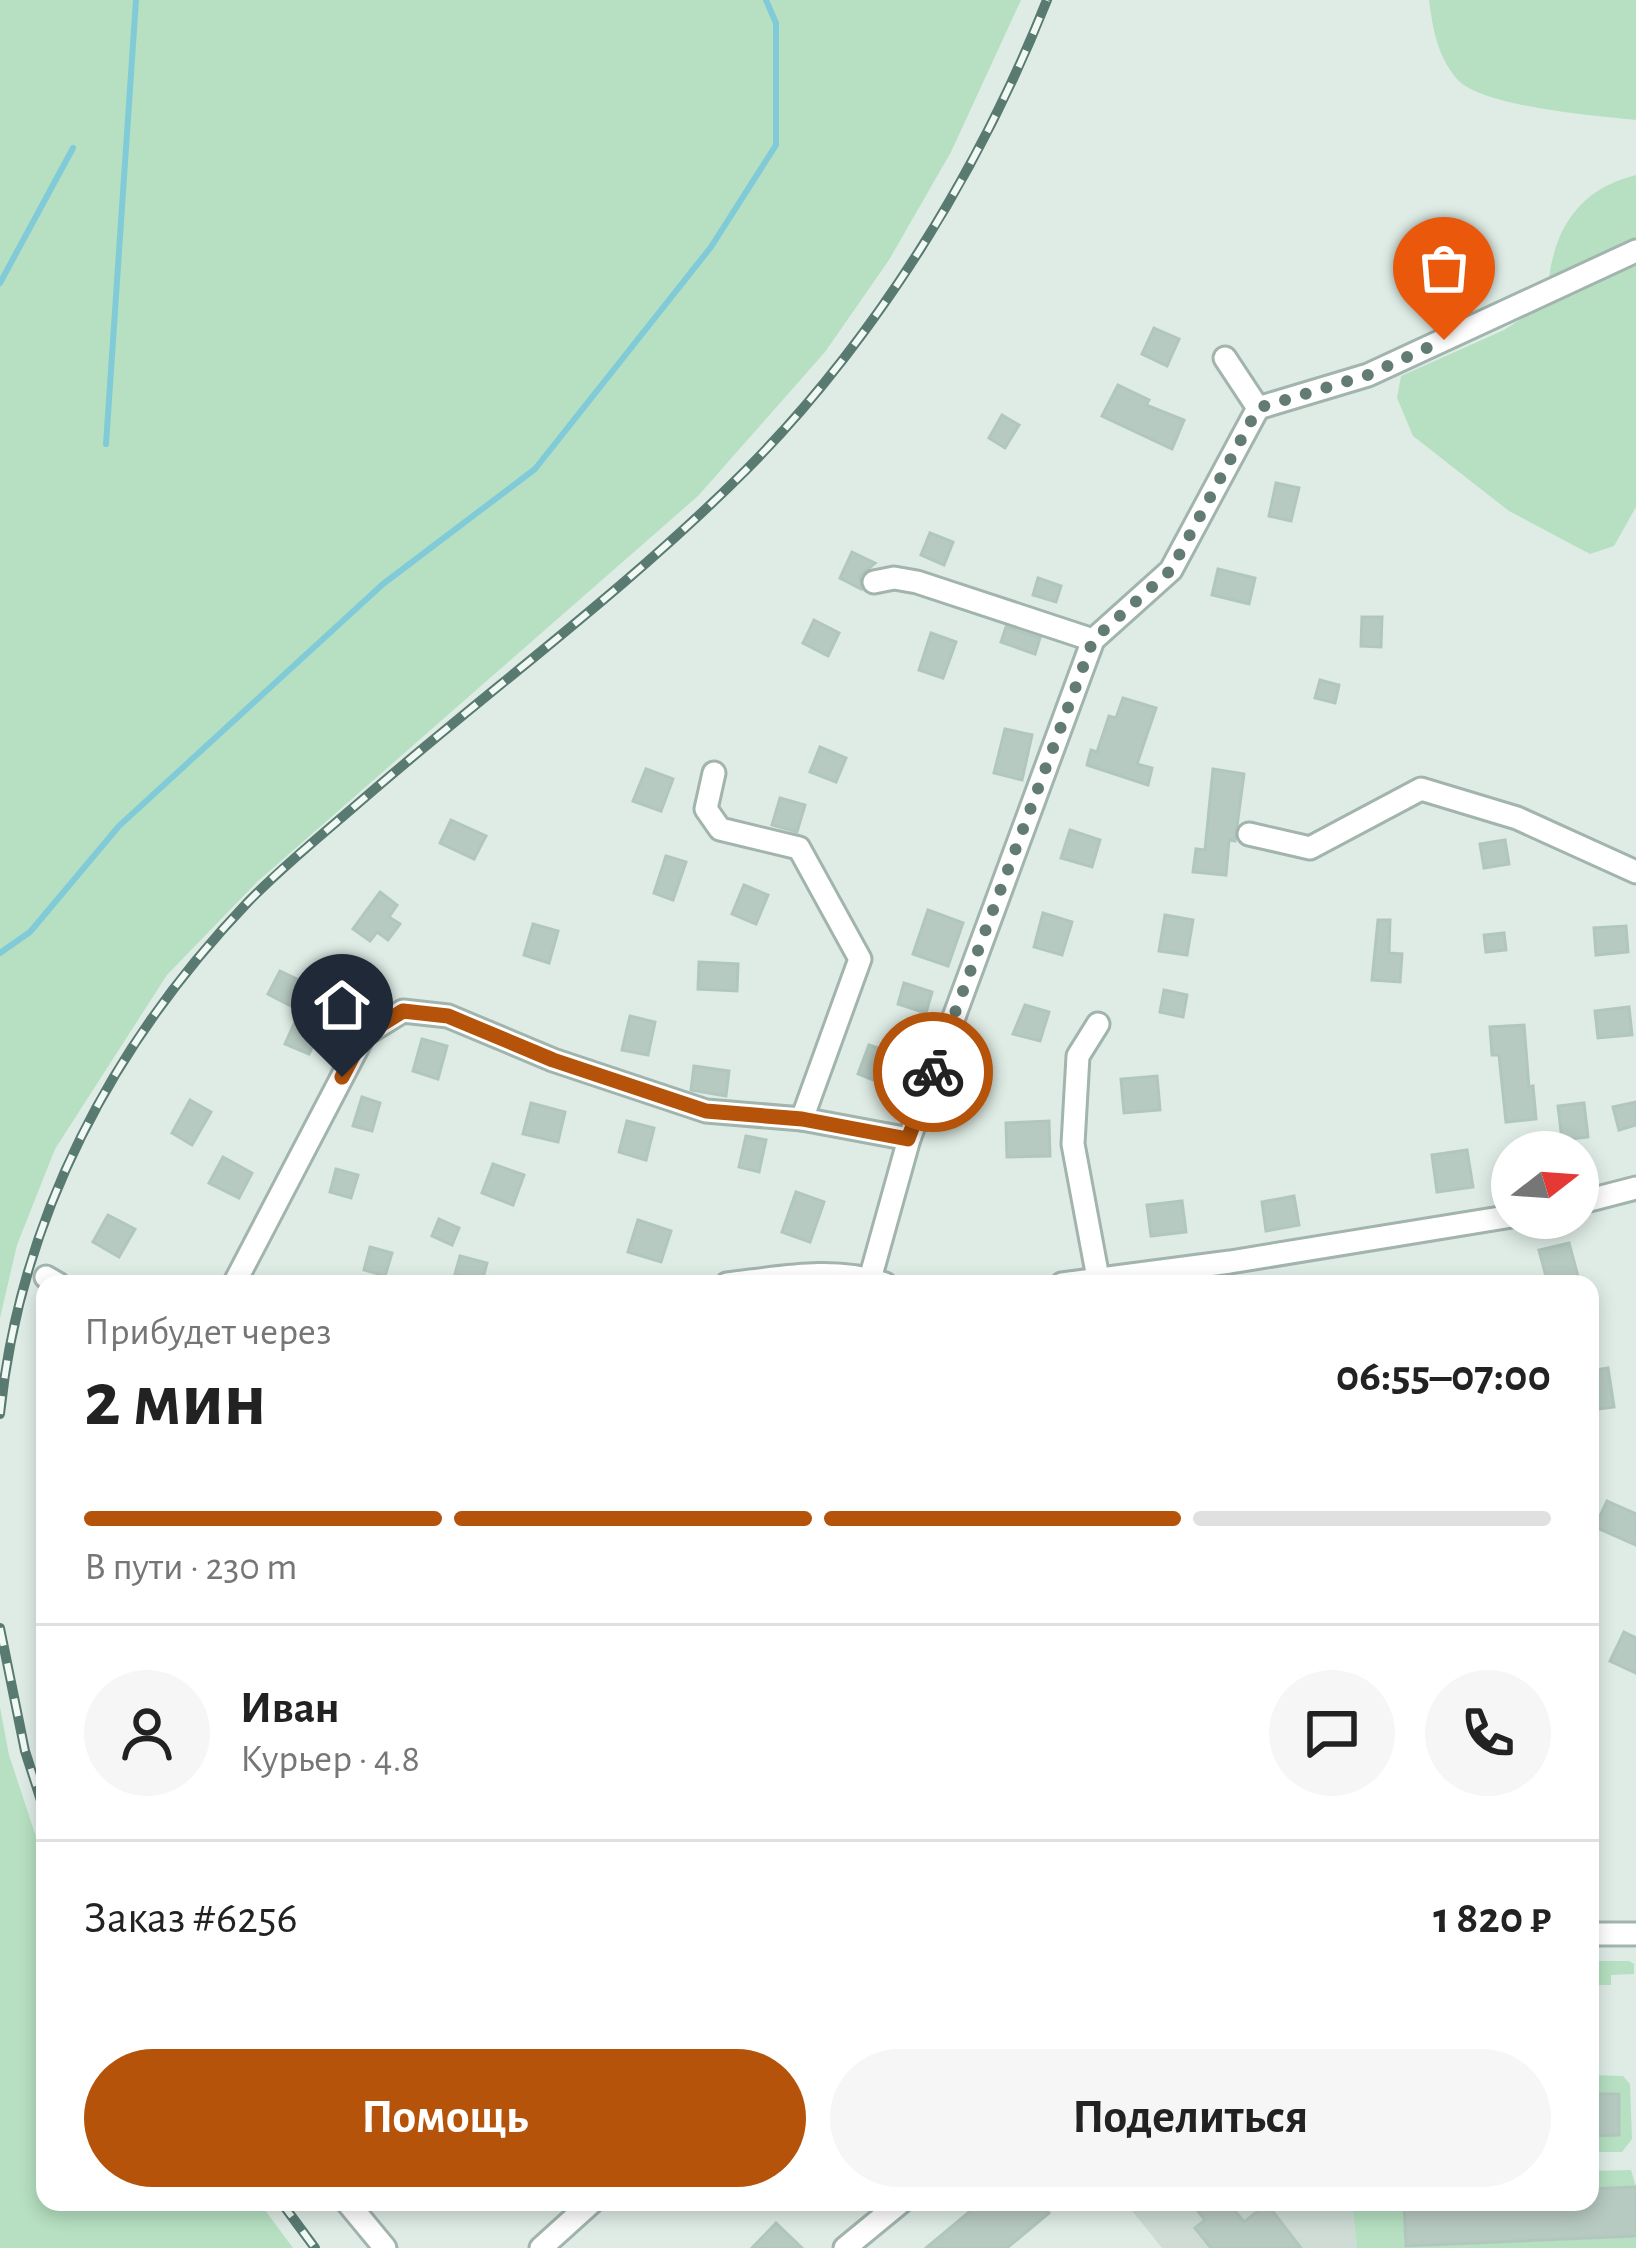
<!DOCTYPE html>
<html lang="ru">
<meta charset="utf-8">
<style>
:root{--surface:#fff;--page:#f6f6f6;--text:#222;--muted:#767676;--line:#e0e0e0;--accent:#b45309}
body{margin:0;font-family:"Alegreya Sans",sans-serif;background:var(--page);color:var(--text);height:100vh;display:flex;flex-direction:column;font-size:45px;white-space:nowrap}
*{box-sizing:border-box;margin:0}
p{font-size:39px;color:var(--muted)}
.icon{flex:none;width:66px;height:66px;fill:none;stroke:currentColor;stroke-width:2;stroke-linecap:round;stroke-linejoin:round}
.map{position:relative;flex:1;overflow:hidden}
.side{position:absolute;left:36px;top:1275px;width:1563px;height:936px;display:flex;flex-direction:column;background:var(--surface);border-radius:24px;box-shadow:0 6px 18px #0003}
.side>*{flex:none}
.needle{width:78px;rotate:73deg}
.buttons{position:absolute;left:1491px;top:1131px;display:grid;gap:24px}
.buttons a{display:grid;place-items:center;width:108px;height:108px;border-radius:50%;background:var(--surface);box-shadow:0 6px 18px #0003;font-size:60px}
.pin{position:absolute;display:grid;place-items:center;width:102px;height:102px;color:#fff;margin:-123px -51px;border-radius:50% 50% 50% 0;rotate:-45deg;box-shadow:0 0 12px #0007}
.pin .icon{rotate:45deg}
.courier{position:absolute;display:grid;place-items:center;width:120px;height:120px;margin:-60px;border:9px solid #b45309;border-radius:50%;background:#fff;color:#222;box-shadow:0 3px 15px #0007}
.overview em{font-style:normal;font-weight:700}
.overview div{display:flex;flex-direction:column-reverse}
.overview{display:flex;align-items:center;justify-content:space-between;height:204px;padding:0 48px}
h1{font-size:78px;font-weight:700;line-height:90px}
.bar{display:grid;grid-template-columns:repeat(4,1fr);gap:18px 12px;align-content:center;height:144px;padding:0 48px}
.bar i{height:15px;border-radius:9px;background:var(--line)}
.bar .on{background:var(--accent)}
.bar p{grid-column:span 4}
.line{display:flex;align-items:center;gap:30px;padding:0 48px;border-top:3px solid var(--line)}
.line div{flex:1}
.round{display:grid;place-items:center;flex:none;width:126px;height:126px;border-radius:63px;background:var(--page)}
.primary-button{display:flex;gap:24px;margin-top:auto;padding:24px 48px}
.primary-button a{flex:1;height:138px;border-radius:72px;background:var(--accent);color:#fff;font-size:48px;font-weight:700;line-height:138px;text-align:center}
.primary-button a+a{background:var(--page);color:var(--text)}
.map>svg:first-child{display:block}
.built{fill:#cedcd5}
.green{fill:#b6e0c1}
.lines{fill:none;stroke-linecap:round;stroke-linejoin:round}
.stream{stroke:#81cbd8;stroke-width:6}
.building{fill:#b7cac2;stroke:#b1c7bd;stroke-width:3}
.minor-casing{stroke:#a1b4ad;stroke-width:27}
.minor{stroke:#fff;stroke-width:21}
.rail-casing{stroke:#597a71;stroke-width:10}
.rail{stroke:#f0f9f4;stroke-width:6;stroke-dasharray:18;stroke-linecap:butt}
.done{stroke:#627b73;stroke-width:12;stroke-dasharray:0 21.6}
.route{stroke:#b45309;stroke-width:15}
</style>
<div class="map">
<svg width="1636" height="2248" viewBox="0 0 1636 2248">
<rect width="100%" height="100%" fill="#dfece6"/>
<polygon class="built" points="1125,2202 1352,2202 1357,2248 1162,2248"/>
<g class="green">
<polygon points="0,0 1021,0 951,152 889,260 825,352 698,496 257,882 167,975 55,1149 17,1245 0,1318"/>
<path d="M1429,0H1636V120C1598,116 1479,107 1456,78C1437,54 1433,30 1429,0Z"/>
<path d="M1636,175V507L1614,546L1590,554L1509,511L1413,436L1397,398L1401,376L1504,330L1547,302C1549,240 1571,191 1636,175Z"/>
<polygon points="0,1707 9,1755 45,1864 45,2202 259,2202 293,2248 0,2248"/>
<polygon points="1590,1961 1629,1961 1634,1964 1634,1974 1611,1975 1611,1985 1590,1985"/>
<polygon points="1590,2075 1623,2076 1630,2084 1632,2139 1622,2152 1590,2152 1590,2136 1620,2135 1619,2094 1590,2093"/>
<polygon points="1631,2170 1636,2187 1590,2188 1590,2171"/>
<polygon points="1352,2202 1403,2202 1405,2247 1636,2237 1636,2248 1357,2248"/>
</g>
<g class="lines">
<g class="stream">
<polyline points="0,283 73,148"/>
<polyline points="106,444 136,0"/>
<polyline points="0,953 30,932 119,826 383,584 535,469 711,247 776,145 776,23 766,0"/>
</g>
</g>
<g class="building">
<polygon points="1154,328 1179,339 1167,366 1142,354"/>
<polygon points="1118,385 1149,400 1146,405 1184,420 1172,449 1102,416"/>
<polygon points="1002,415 1019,425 1005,448 989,438"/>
<polygon points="1276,483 1299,488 1291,521 1269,516"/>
<polygon points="930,533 953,542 944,565 921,555"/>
<polygon points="852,552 875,563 860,576 861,589 840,578"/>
<polygon points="1218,569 1255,578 1249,604 1212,595"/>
<polygon points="1038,578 1061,586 1056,602 1033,595"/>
<polygon points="1362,617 1382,617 1381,647 1361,646"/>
<polygon points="814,620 839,633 828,656 803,643"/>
<polygon points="1006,627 1040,638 1035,654 1001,642"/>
<polygon points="931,633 956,642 943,678 919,670"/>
<polygon points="1320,680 1339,685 1335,703 1315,698"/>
<polygon points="1123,698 1156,708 1137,764 1152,768 1148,785 1087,765 1091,750 1097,752 1109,716 1116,718"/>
<polygon points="1005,729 1032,735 1022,780 994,773"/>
<polygon points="820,747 846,758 836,782 810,772"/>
<polygon points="646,769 673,779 661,811 633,801"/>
<polygon points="1213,769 1244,774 1235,841 1229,840 1226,875 1193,872 1196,849 1205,850"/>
<polygon points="780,798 805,805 797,832 772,825"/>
<polygon points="451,820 486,836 474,859 440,843"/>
<polygon points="1070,830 1100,840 1092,867 1061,858"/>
<polygon points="1505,840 1509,864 1484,868 1480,844"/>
<polygon points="666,856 686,862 673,900 654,893"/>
<polygon points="744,885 768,895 756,924 732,914"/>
<polygon points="380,892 397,905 389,917 400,924 388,940 377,932 370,941 353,929"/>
<polygon points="928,910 963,923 948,966 913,954"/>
<polygon points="1043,913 1072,922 1062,955 1034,947"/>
<polygon points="1165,915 1193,920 1187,955 1159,951"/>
<polygon points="1378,920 1390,920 1389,953 1402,954 1400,982 1372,980"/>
<polygon points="533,924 558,931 549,963 524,955"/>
<polygon points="1626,926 1628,952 1596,955 1594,928"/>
<polygon points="1504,933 1506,950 1486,952 1484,935"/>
<polygon points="699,962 738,964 737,991 698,989"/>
<polygon points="280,971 303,982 291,1006 268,994"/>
<polygon points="904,983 932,992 926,1013 898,1004"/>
<polygon points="1164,990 1187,995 1183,1017 1160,1012"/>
<polygon points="1025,1005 1049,1012 1040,1041 1013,1034"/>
<polygon points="1629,1007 1632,1035 1598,1038 1595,1011"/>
<polygon points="298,1015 322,1025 309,1054 285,1044"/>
<polygon points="630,1016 655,1022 648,1055 622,1050"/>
<polygon points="1524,1025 1529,1087 1533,1086 1536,1119 1506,1122 1499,1055 1492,1055 1490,1027"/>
<polygon points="422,1039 447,1046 438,1079 413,1071"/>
<polygon points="869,1045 895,1054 884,1084 858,1074"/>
<polygon points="694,1066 729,1071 726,1096 691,1090"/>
<polygon points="1157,1076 1160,1110 1124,1113 1121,1079"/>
<polygon points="362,1097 380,1103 372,1131 353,1126"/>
<polygon points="190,1100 211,1112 192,1145 172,1133"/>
<polygon points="1636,1102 1636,1125 1619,1130 1613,1107"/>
<polygon points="531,1103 565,1112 558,1142 523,1134"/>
<polygon points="1584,1103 1588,1137 1562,1140 1558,1106"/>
<polygon points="627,1121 654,1128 646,1160 619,1152"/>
<polygon points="1049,1121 1050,1156 1007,1157 1006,1123"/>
<polygon points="746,1136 766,1140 759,1172 739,1167"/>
<polygon points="1467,1150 1473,1187 1437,1192 1432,1155"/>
<polygon points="223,1157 252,1173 239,1198 209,1183"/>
<polygon points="493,1164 524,1175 513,1205 482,1193"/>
<polygon points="336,1169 358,1175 351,1198 330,1192"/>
<polygon points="796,1192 824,1202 810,1242 782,1232"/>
<polygon points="1294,1196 1299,1225 1266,1231 1262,1202"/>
<polygon points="1182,1201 1186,1232 1151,1236 1147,1205"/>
<polygon points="108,1215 135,1229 119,1257 93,1242"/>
<polygon points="439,1219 459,1228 452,1245 432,1236"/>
<polygon points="638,1220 671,1231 661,1262 628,1252"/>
<polygon points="1569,1243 1579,1280 1548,1284 1539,1250"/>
<polygon points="370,1247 392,1253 385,1276 364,1270"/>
<polygon points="460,1256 487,1263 482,1282 455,1274"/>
<polygon points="1608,1368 1614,1407 1590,1410 1590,1371"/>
<polygon points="1607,1501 1636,1514 1636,1545 1595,1527"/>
<polygon points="1624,1632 1636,1638 1636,1673 1610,1661"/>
<polygon points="1590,2094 1619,2094 1619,2135 1590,2136"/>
<polygon points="1636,2187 1636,2236 1406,2246 1404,2202 1590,2202 1590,2189"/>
<polygon points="981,2202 1040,2202 1049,2213 1007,2248 926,2248"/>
<polygon points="1191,2202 1228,2202 1244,2222 1267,2204 1301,2248 1211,2248 1195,2228 1205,2220"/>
<polygon points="776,2223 802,2248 752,2248"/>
</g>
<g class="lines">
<defs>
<g id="minor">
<polyline points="1258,408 1368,375 1636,251"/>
<polyline points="874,582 894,578 917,582 1093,640"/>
<polyline points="714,773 706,809 720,829 799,848 860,959 802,1119"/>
<polyline points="1249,834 1310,848 1421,789 1517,818 1636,872"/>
<polyline points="1098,1024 1078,1056 1073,1144 1098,1278"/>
<polyline points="1578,1203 1636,1188"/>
<polyline points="46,1277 58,1284"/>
<polyline points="870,1279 909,1139 1093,640 1171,570 1258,408 1225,358"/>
<polyline points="234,1284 364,1035 403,1011 448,1016 553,1060 706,1111 802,1119 909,1139"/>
<path d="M727,1284C778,1278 835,1266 885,1284"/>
<polyline points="1062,1284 1230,1262 1512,1216"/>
<polyline points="1590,1934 1636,1934"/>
<polyline points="347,2202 385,2248"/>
<polyline points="541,2248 592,2202"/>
<polyline points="845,2248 901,2202"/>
</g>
</defs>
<use href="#minor" class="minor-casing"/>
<use href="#minor" class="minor"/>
<defs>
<g id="rail">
<path d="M0,1414C20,1218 113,1043 248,902C283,866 324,833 362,800C490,689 626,590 746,470C876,339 979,171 1047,0"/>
<polyline points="0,1628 25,1751 45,1813"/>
<polyline points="281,2202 315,2248"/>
</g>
</defs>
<use href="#rail" class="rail-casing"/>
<use href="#rail" class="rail"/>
</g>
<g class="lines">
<polyline class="done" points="933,1072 1093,640 1171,570 1258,408 1368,375 1444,340"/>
<polyline class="route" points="342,1077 364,1035 403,1011 448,1016 553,1060 706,1111 802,1119 908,1139 933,1072"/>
</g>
</svg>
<div class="buttons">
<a><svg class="needle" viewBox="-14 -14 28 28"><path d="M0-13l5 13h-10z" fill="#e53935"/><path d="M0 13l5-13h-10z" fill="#767676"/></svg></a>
</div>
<div class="pin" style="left:1444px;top:340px;background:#ea580c"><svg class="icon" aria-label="bag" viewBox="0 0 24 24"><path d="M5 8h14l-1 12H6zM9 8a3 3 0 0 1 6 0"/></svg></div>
<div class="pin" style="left:342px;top:1077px;background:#1f2937"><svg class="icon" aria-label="home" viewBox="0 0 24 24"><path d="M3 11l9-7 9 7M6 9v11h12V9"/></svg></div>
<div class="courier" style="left:933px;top:1072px"><svg class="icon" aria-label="bike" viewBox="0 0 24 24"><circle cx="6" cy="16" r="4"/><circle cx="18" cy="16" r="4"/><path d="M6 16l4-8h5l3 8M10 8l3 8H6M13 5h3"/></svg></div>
<section class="side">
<div class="overview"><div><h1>2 мин</h1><p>Прибудет через</p></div><em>06:55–07:00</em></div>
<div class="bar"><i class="on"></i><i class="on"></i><i class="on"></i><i></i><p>В пути · 230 m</p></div>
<div class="line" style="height:216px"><a class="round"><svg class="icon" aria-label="person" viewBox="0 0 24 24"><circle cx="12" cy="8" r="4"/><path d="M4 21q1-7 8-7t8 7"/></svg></a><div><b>Иван</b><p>Курьер · 4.8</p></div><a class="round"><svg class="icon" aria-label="chat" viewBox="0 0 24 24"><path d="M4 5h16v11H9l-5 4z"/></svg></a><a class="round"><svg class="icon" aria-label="phone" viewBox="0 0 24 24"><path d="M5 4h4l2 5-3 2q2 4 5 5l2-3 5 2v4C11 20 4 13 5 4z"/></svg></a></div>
<div class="line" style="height:156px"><div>Заказ #6256</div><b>1 820 ₽</b></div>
<div class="primary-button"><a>Помощь</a><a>Поделиться</a></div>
</section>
</div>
